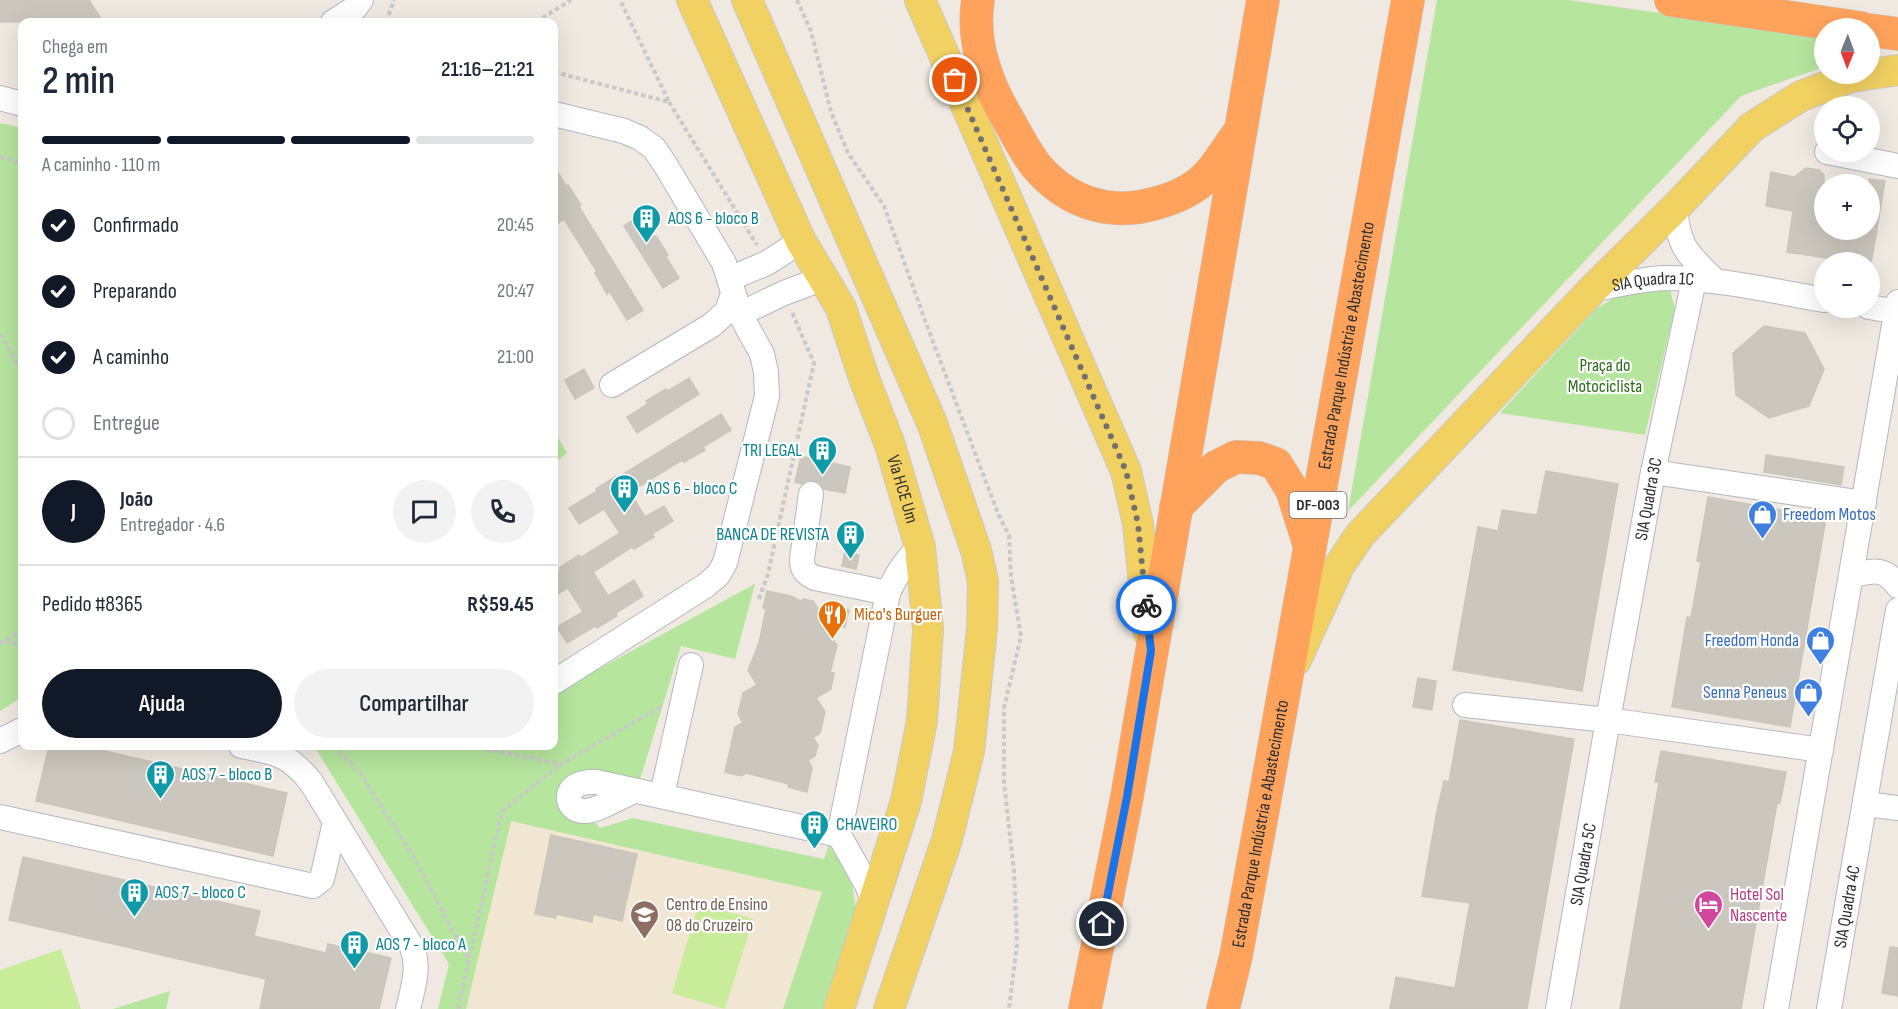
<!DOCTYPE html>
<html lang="pt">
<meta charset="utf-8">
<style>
:root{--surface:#fff;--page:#f2f2f3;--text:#1f2937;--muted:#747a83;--line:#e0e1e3;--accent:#111827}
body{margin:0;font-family:"Sofia Sans Condensed",sans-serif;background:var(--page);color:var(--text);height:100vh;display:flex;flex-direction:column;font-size:22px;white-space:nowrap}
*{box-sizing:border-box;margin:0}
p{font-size:20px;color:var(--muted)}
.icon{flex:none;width:33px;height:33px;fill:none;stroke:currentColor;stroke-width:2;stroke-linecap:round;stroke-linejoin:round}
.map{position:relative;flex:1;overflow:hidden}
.panel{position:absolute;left:18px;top:18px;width:540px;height:732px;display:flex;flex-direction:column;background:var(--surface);border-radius:12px;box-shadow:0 6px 24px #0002}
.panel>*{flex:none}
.needle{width:39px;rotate:181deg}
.fabs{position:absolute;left:1814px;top:18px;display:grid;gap:12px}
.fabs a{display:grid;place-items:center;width:66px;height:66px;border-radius:50%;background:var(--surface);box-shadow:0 6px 24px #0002;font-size:30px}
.pin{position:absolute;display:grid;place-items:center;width:51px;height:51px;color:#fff;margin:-26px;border:3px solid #fff;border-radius:50%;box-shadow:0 2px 6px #0007}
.courier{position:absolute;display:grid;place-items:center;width:60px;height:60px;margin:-30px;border:4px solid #1a73e8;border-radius:50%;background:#fff;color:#222;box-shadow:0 2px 8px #0007}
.headline em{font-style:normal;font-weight:600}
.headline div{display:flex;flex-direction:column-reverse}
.headline{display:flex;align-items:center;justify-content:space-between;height:102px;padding:0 24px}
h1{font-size:39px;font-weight:600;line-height:45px}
.bar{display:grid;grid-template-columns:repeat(4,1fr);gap:9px 6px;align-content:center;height:72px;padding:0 24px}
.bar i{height:8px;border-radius:4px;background:var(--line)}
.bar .on{background:var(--accent)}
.bar p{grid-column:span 4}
.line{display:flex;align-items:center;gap:15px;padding:0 24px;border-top:2px solid var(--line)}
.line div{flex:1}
.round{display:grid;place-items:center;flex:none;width:63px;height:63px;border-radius:32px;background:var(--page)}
ol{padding:0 24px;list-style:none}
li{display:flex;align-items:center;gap:18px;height:66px}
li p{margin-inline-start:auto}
li .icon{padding:6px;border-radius:50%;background:var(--accent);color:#fff;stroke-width:4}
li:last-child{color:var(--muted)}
li i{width:33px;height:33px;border:3px solid var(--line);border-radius:50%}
.action{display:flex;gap:12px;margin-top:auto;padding:12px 24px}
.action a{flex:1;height:69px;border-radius:36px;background:var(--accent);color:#fff;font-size:24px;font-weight:600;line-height:69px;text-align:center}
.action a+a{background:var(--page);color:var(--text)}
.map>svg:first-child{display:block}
.education{fill:#f0e6d1}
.green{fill:#b6e59e}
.pitch{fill:#c9ec9a}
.building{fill:#cbc7bf;stroke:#cbc5ba;stroke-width:1.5}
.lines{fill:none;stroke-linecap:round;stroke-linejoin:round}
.minor-casing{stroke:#b4b7c1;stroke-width:26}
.major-casing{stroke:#c9c9c9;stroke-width:32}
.highway-casing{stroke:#c9c9c9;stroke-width:34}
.path{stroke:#c9c9c9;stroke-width:4;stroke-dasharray:4.5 3;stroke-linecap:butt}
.minor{stroke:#fff;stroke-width:24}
.major{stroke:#f2d163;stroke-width:30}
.highway{stroke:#ffa35c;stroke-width:33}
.done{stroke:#726f6d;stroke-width:6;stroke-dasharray:0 10.8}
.route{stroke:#1a73e8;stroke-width:8}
.labels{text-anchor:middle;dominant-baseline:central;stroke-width:4.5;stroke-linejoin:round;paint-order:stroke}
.shield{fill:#fff;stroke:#6d6d6d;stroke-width:1.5}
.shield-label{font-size:16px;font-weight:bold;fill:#2e2e2e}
.culture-label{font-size:18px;fill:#0d838f;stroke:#fff;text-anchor:start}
.street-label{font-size:18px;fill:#2e2e2e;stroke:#fff}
.park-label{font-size:18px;fill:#2c6e1b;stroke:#fff}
.shop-label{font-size:18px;fill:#366cbe;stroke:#fff;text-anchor:end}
.food-label{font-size:18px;fill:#c56008;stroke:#fff;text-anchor:start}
.hotel-label{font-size:18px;fill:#b23c85;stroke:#fff;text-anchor:start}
.education-label{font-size:18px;fill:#785e54;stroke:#fff;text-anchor:start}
</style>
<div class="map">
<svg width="1898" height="1009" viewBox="0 0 1898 1009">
<rect width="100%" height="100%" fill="#efe9e1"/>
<polygon class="education" points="510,821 823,892 783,1009 466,1009"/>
<g class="green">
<polygon points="1437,0 1568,0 1824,36 1824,67 1741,96 1348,511"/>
<polygon points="0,123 22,128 22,697 0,711"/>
<polygon points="1636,285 1670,291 1675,308 1645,435 1500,413 1597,308"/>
<polygon points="554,431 567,453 554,463 554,430"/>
<polygon points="755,584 735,659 681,646 639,783 605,771 575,776 573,818 595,822 600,828 633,818 824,859 829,845 851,878 857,915 826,1009 783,1009 822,892 511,821 466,1009 438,1009 449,964 314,746 554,746 554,693"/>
<polygon points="170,991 166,1009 113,1009"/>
</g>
<g class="pitch">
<polygon points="699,903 753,919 725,1009 672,993"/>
<polygon points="61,949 81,1009 0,1009 0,970"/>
</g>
<g class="building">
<polygon points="0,0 89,0 103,22 0,22"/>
<polygon points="554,166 566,186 568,185 581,205 579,207 643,310 627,320 610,292 607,294 595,273 597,272 564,219 554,226"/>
<polygon points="1806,168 1819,170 1824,175 1824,230 1877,230 1871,262 1853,262 1787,252 1793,211 1766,206 1771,172 1794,177"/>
<polygon points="1869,179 1885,181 1877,228 1869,228"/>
<polygon points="640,216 654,237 656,236 668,255 666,257 679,278 663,288 624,226"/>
<polygon points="1764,326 1805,333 1824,369 1809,406 1769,418 1736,395 1733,353"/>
<polygon points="584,369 594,388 575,399 565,380"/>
<polygon points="689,378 699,394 637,433 627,417 648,404 646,401 666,389 668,391"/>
<polygon points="721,414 731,430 703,447 705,450 684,462 682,460 630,492 645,517 664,506 673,521 652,534 654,537 634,549 632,547 593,572 608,596 634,580 643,596 616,613 617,616 597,628 595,626 567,643 557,627 583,612 568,588 554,596 554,575 561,570 559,568 579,555 580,558 620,533 604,509 579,524 569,508 597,491 596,489 616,476 617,478"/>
<polygon points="1766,455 1844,467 1841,485 1764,472"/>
<polygon points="801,456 850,467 845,493 824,489 820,483 814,480 806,481 802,484 795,482"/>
<polygon points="1546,471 1618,484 1582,691 1453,670 1478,527 1498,531 1502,510 1537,515"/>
<polygon points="1708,497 1826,518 1790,727 1672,707 1687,617 1691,618 1701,562 1697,561"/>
<polygon points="845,551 859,555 856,569 842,566"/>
<polygon points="767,591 791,596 800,601 803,599 813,601 819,610 826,604 849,610 845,627 823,627 837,645 830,673 834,673 831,689 816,698 825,712 820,733 813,738 818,745 815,756 808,760 812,768 807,792 788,787 789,784 746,773 741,776 725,772 735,727 743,723 738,714 743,693 757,685 748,670 759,643 766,609 763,608"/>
<polygon points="1418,678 1436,681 1432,710 1413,707"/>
<polygon points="1460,720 1574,739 1527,1009 1390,1009 1396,977 1455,988 1470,903 1422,896 1437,811 1444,781 1449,782"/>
<polygon points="49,746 83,746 287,793 273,856 36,801"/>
<polygon points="1661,751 1786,772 1780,803 1777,803 1741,1009 1620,1009 1659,782 1655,782"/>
<polygon points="551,835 637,854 622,921 593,914 592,922 556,914 556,918 535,914"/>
<polygon points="23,857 260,911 254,936 326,953 328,944 391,958 379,1009 260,1009 266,979 9,920"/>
<polygon points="1890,947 1898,948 1898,996 1882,993"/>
</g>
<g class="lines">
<defs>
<g id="minor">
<polyline points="333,22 355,8 361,0"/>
<polyline points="0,98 22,104"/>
<polyline points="554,114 624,131 640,138 654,148 666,166 724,263 740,314 762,354 766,372 767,396 725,563 718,575 705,586 554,682"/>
<polyline points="1827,152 1898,166"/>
<path d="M1675,208C1679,249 1687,253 1715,281"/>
<polyline points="729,279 767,263 801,241"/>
<path id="s1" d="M1592,290C1616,285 1640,279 1665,278C1718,278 1772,291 1824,300"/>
<polyline points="1869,307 1898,312"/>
<polyline points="740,314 784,293 824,278"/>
<polyline points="612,385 712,325 727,311 733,294"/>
<polyline points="1653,472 1864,503"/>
<path d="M811,494L802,559C802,570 805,573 815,578L888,593"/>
<path d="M1851,576C1872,571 1884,566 1898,586"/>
<polyline points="1465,705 1608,720 1821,750"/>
<polyline points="0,741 22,730"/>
<path d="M241,746C274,752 289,754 311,782L412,947C420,968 413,988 408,1009"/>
<path d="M634,791C621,796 600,810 586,811C564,813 559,780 596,782L839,835"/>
<polyline points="662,795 691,665"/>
<polyline points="1866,804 1898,808"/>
<polyline points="0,817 313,886 322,879 335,822"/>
<path d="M874,902L867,885L839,835L888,593C896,575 905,560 920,547"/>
<path id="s2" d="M1558,1009L1608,720L1653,472L1694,280"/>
<polyline points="1776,1009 1898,302"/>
<path id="s3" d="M1829,1009L1898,610"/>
</g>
<g id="major">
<path id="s4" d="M692,0L801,241L841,308L864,378L890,445L920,547L928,629L922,721L906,801L839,1009"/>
<polyline points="747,0 932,423 976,550 983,581 982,629 969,751 947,840 889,1009"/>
<polyline points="920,0 1126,471 1138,524 1149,633"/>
<polyline points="1296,660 1339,566 1360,535 1592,290 1675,208 1752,127 1801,96 1851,77 1898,70"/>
</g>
<g id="highway">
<path d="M978,0C971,42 988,86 1009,121C1018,137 1026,154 1038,168C1068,202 1109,216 1153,204C1173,199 1194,190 1208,175C1219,163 1228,147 1238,134"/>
<polyline points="1671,0 1861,28"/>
<polyline points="1869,30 1898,34"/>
<polyline points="1176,507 1216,467 1236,457 1259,458 1276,464 1292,490 1309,544"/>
<polyline points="1085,1009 1127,797 1263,0"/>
<path id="s5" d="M1223,1009L1236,956L1263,809L1408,0"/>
</g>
</defs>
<use href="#minor" class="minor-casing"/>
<use href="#major" class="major-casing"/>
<use href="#highway" class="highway-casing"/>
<g class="path">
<polyline points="797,0 811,31 831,112 848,153 884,206 926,323 997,511 1009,536 1011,577 1021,636 1004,708 1004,782 1014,871 1017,944 1009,1009"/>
<polyline points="386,22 394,0"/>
<polyline points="536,22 571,0"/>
<polyline points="554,72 669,102 620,0"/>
<polyline points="669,102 757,245"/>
<polyline points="0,157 22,163"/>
<polyline points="0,334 22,371"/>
<polyline points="759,599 768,574 814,363 791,310"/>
<polyline points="5,641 22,645"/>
<polyline points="0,644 22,630"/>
<polyline points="333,746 358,770 413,856 469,961"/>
<polyline points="471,746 561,764 661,707"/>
<polyline points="458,1009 502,811 561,764"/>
</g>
<use href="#minor" class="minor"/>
<use href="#major" class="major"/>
<use href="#highway" class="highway"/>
</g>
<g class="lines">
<polyline class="done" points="955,80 1126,471 1138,524 1146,605"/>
<polyline class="route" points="1102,924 1127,797 1151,651 1146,605"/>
</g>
<defs>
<symbol id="building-pin" viewBox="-11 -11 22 30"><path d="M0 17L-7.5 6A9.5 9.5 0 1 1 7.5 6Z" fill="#0f9aa8" stroke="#fff"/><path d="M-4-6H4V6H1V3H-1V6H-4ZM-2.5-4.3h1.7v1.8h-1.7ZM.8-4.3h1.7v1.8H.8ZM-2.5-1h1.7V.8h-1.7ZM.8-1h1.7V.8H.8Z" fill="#fff"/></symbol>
<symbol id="shop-pin" viewBox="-11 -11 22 30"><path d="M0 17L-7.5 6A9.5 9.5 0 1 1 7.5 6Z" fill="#3f7fe0" stroke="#fff"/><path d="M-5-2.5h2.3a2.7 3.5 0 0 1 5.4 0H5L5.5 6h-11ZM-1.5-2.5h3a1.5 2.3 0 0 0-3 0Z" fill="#fff"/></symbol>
<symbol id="restaurant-pin" viewBox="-11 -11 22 30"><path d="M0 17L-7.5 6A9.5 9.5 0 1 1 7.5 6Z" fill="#e8710a" stroke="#fff"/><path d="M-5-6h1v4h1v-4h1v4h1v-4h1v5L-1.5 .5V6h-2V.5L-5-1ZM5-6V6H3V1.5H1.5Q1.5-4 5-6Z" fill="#fff"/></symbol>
<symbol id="hotel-pin" viewBox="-11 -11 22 30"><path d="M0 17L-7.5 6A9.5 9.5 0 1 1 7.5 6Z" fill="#d1479c" stroke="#fff"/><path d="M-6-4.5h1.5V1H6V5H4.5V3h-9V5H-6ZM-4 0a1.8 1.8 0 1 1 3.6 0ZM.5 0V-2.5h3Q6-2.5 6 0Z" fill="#fff"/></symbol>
<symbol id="school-pin" viewBox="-11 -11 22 30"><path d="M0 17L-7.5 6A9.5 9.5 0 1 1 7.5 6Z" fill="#8d6e63" stroke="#fff"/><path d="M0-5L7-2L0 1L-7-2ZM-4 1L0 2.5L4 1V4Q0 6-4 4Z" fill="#fff"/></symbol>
</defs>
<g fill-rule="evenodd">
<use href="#building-pin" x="630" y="202" width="33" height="45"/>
<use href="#building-pin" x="806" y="434" width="33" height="45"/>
<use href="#building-pin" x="608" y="472" width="33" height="45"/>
<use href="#shop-pin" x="1746" y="498" width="33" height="45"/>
<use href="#building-pin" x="834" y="518" width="33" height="45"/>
<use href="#restaurant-pin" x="816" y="598" width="33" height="45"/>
<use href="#shop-pin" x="1804" y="624" width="33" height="45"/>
<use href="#shop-pin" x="1792" y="676" width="33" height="45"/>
<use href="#building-pin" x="144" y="758" width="33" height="45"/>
<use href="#building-pin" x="798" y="808" width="33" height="45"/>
<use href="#building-pin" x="118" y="876" width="33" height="45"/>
<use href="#hotel-pin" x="1692" y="888" width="33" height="45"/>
<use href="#school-pin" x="628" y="898" width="33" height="45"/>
<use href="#building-pin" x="338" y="928" width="33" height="45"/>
</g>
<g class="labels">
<rect class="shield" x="1289.5" y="492" width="57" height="26" rx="4.5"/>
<g class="shield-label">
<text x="1318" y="505">DF-003</text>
</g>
<g class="culture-label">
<text x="668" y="218">AOS 6 - bloco B</text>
<text x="802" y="450" text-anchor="end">TRI LEGAL</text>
<text x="646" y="488">AOS 6 - bloco C</text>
<text x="829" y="534" text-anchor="end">BANCA DE REVISTA</text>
<text x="182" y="774">AOS 7 - bloco B</text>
<text x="836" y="824">CHAVEIRO</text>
<text x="155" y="892">AOS 7 - bloco C</text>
<text x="376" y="944">AOS 7 - bloco A</text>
</g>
<g class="street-label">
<text stroke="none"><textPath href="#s1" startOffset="62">SIA Quadra 1C</textPath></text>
<text stroke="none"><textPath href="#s5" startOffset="675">Estrada Parque Indústria e Abastecimento</textPath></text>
<text stroke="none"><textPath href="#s4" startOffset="534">Via HCE Um</textPath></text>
<text stroke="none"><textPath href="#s2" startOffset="518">SIA Quadra 3C</textPath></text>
<text stroke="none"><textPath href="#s5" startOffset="189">Estrada Parque Indústria e Abastecimento</textPath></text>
<text stroke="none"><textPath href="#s2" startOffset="147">SIA Quadra 5C</textPath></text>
<text stroke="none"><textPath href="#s3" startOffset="104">SIA Quadra 4C</textPath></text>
</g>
<g class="park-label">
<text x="1605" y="365">Praça do<tspan x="1605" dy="21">Motociclista</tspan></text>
</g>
<g class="shop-label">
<text x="1783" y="514" text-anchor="start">Freedom Motos</text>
<text x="1799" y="640">Freedom Honda</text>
<text x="1787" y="692">Senna Peneus</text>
</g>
<g class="food-label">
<text x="854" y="614">Mico's Burguer</text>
</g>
<g class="hotel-label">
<text x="1730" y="894">Hotel Sol<tspan x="1730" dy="21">Nascente</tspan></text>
</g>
<g class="education-label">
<text x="666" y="904">Centro de Ensino<tspan x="666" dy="21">08 do Cruzeiro</tspan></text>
</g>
</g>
</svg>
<div class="fabs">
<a><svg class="needle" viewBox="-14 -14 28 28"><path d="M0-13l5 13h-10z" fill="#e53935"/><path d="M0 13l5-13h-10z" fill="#747a83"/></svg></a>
<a><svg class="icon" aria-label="locate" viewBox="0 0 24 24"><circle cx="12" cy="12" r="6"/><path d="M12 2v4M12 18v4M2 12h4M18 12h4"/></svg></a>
<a>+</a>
<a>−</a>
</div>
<div class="pin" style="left:955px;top:80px;background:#ea580c"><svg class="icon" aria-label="bag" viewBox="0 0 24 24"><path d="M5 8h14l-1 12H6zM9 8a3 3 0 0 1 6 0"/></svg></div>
<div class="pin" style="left:1102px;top:924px;background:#1f2937"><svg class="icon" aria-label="home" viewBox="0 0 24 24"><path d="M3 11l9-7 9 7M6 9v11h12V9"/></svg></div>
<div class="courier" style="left:1146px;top:605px"><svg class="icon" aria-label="bike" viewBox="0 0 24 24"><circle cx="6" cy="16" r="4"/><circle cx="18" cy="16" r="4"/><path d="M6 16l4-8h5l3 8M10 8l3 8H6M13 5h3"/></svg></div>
<section class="panel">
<div class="headline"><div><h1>2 min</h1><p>Chega em</p></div><em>21:16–21:21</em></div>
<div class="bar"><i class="on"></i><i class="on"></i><i class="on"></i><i></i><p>A caminho · 110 m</p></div>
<ol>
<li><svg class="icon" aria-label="check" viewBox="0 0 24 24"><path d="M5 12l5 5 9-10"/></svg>Confirmado<p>20:45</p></li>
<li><svg class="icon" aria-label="check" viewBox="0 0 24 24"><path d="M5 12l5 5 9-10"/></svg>Preparando<p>20:47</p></li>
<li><svg class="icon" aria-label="check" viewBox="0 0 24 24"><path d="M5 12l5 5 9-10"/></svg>A caminho<p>21:00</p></li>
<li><i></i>Entregue</li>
</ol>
<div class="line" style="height:108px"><b class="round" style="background:var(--accent);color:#fff">J</b><div><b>João</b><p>Entregador · 4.6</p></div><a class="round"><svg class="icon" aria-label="chat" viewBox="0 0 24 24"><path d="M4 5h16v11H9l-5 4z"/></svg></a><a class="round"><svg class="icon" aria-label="phone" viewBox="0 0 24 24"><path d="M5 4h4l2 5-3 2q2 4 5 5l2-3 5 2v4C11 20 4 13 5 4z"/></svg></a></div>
<div class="line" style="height:78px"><div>Pedido #8365</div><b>R$59.45</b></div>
<div class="action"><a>Ajuda</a><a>Compartilhar</a></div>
</section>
</div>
